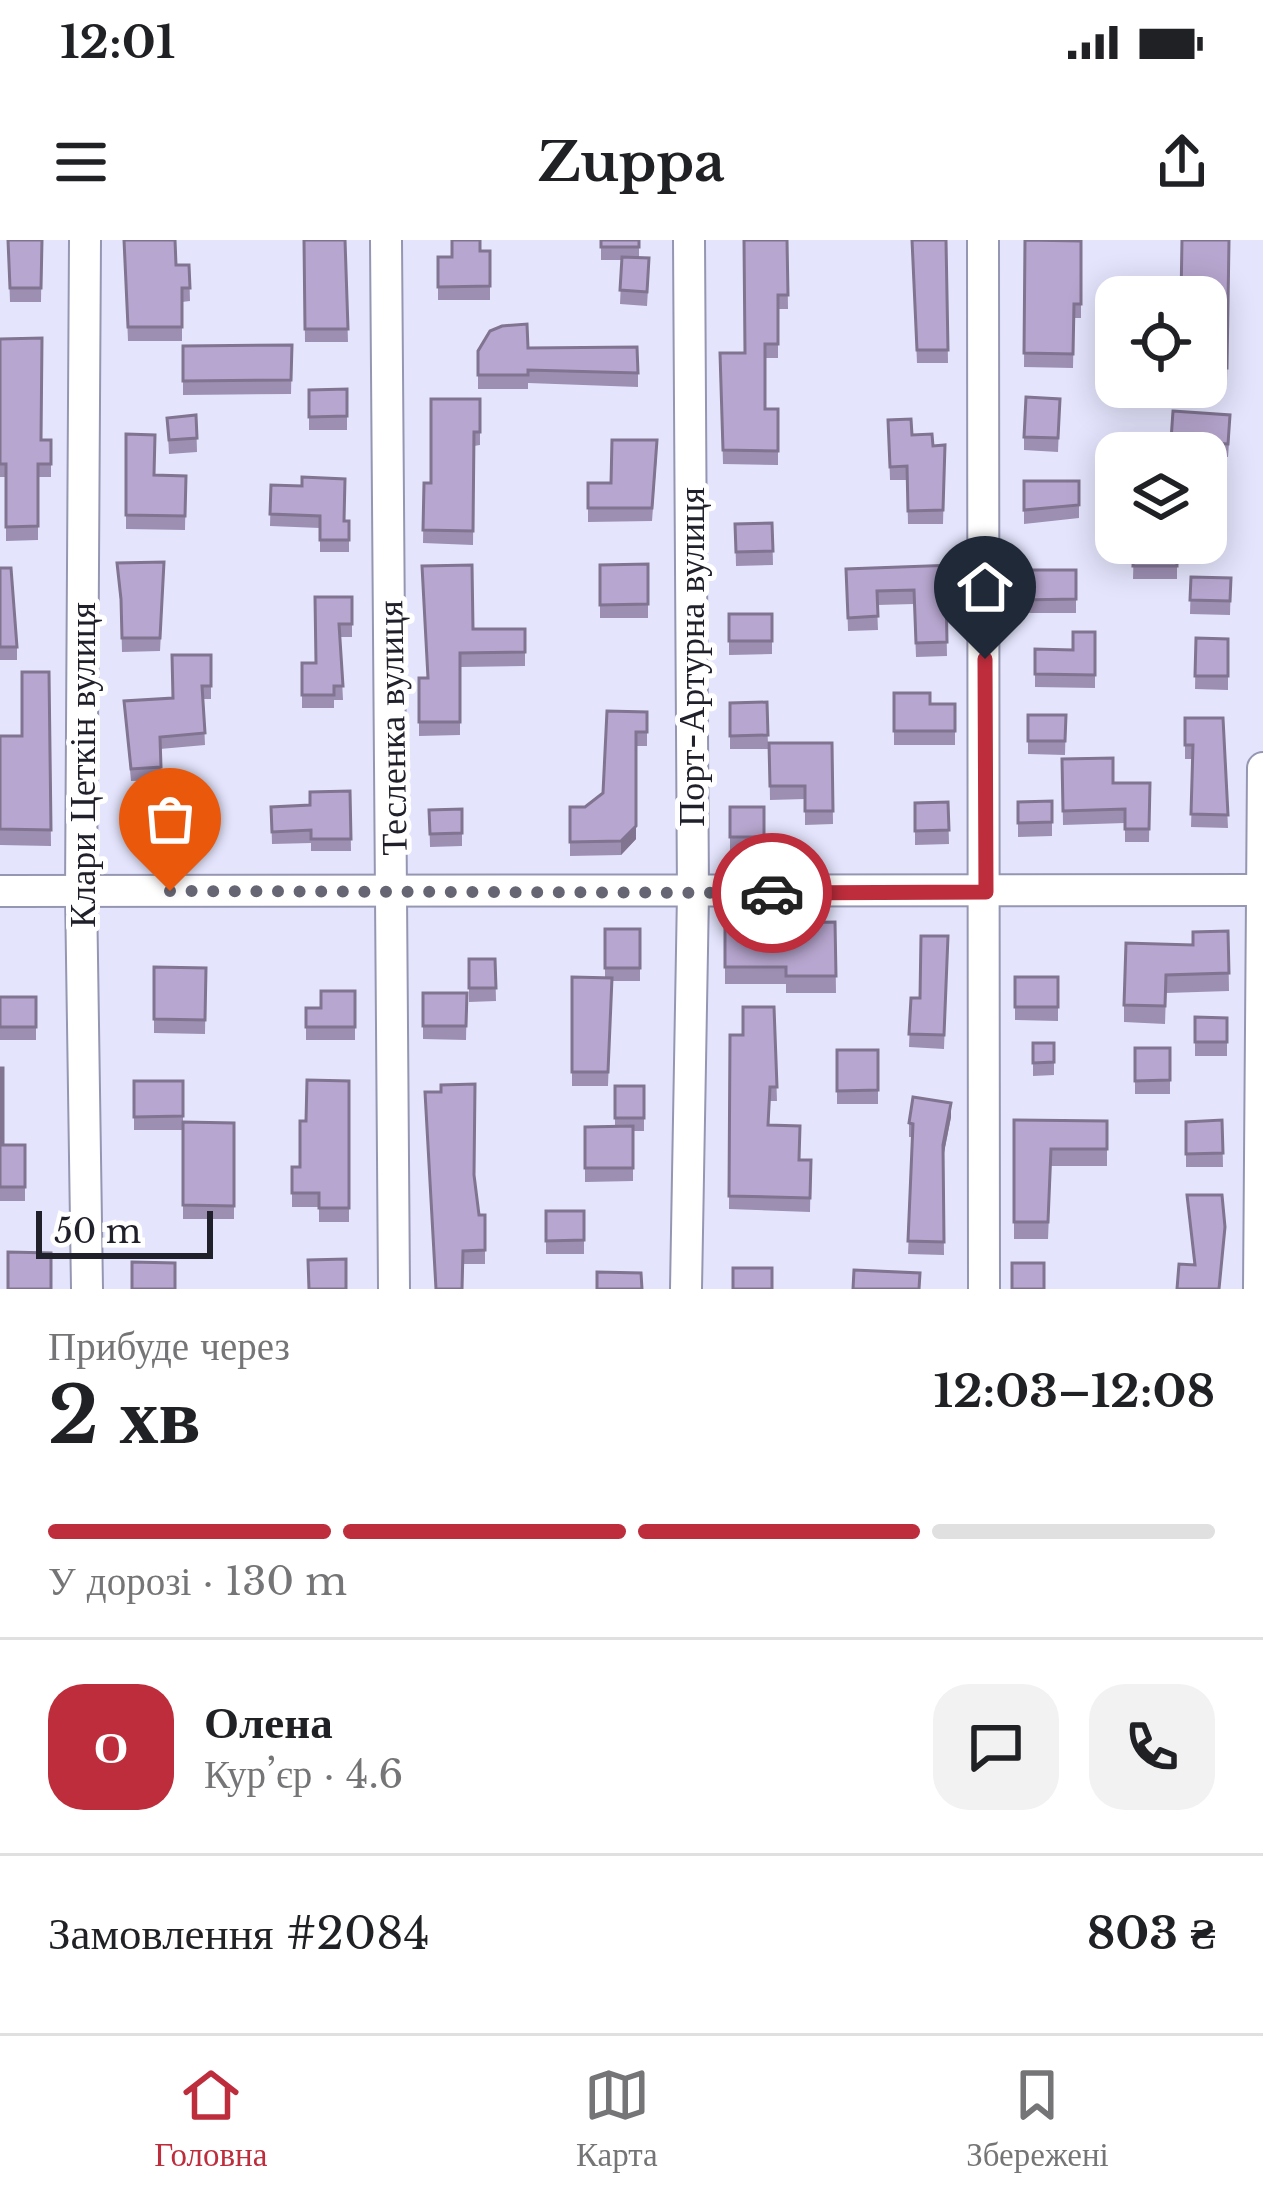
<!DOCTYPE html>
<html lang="uk">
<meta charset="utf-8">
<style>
:root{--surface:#fff;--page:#f2f2f2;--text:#202124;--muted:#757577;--line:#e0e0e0;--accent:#be2d3c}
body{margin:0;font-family:"Libre Baskerville",serif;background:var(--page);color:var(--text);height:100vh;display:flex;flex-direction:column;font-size:45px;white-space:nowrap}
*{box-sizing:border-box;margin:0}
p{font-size:39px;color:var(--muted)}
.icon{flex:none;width:66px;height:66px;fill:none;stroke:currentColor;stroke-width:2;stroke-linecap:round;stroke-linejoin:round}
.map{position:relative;height:1049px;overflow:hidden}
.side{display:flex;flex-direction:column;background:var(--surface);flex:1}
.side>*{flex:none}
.tools{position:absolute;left:1095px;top:36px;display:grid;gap:24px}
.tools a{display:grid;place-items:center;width:132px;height:132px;border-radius:24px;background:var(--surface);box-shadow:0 6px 30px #0003;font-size:60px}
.scale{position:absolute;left:36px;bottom:30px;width:177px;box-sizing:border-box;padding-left:12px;border:6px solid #20202b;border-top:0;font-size:33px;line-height:42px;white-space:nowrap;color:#20202b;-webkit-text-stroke:9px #fff;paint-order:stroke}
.pin{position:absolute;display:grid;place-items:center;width:102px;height:102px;color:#fff;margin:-123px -51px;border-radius:50% 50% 50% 0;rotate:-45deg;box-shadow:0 0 12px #0007}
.pin .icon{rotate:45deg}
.courier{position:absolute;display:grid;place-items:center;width:120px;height:120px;margin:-60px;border:9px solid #be2d3c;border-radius:50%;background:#fff;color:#222;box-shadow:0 3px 15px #0007}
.summary em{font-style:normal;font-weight:800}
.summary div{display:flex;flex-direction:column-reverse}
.summary{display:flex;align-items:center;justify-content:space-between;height:204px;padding:0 48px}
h1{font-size:78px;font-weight:800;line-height:90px}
.bar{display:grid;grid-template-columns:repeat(4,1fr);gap:18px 12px;align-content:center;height:144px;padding:0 48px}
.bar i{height:15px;border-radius:9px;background:var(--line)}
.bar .current{background:var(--accent)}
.bar p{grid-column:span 4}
.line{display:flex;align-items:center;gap:30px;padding:0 48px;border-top:3px solid var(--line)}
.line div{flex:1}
.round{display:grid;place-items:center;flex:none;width:126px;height:126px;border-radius:36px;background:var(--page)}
.status{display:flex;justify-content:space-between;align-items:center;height:84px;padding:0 60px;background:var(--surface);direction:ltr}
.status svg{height:33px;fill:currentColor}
header{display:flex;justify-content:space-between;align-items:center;height:156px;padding:0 48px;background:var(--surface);font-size:54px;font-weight:800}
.dock{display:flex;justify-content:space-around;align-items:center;height:168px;border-top:3px solid var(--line);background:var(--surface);font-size:33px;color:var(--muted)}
.dock a{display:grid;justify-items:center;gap:6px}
.dock .current{color:var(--accent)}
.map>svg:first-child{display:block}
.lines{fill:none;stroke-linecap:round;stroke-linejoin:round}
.minor-casing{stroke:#9596b2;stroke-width:34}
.minor{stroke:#fff;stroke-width:30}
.wall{fill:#9d8fb2}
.shaded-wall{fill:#807491}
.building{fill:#b7a6cf;stroke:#807491;stroke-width:3}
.done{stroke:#656574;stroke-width:12;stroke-dasharray:0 21.6}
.route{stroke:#be2d3c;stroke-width:15}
.labels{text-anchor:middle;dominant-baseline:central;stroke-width:10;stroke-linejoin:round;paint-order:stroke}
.street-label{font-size:36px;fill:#20202b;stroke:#fff}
</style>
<div class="status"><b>12:01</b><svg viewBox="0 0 49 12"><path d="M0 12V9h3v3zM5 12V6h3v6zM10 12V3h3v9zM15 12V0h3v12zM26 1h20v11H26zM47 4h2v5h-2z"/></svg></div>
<header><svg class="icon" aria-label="menu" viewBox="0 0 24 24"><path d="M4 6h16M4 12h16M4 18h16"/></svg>Zuppa<svg class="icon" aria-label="share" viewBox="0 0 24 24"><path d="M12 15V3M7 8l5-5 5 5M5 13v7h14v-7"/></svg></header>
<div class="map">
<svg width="1263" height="1049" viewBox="0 0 1263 1049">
<rect width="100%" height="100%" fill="#e4e5fd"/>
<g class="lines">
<defs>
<g id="minor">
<polyline points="85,0 81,652 87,1049"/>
<polyline points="386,0 394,1049"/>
<polyline points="983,0 984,1049"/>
<polyline points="0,651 1263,650"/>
<polyline points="686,1049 693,654 689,0"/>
<polyline points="1259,1049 1263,528"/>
</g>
</defs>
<use href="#minor" class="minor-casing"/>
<use href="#minor" class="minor"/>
</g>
<g class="wall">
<polygon points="8,0 42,0 41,62 10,62"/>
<polygon points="124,0 176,25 189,25 190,61 182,62 182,101 128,101"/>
<polygon points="304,0 345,0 348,102 305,102"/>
<polygon points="601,0 639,0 639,18 649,32 647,66 620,64 622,20 601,20"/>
<polygon points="787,0 788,69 778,69 778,118 765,118 765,169 778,169 778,225 723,224 720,113 745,113"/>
<polygon points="912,0 946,0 948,123 917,123"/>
<polygon points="1025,0 1081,1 1081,78 1074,78 1073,128 1024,127"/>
<polygon points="1230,0 1227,141 1206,141 1206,57"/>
<polygon points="480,11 490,11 490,60 438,60 438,17 452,17"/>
<polygon points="0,99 41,200 51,200 51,237 38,237 38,300 6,301 6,237 0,237"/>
<polygon points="292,105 291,154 183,155 183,106"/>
<polygon points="528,108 638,133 638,147 528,143 528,149 478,149 478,111"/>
<polygon points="347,149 347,190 309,190 309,150"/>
<polygon points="480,159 480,205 474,206 473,305 423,303 424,243 431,243"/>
<polygon points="1060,159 1058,212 1024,210 1024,197"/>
<polygon points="196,175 197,212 169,214 167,178"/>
<polygon points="888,180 933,206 945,205 943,284 908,284 907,240 890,240"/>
<polygon points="1230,189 1228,217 1206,216 1206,213 1171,213 1171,200"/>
<polygon points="126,194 154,235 186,236 185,290 126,289"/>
<polygon points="657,214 652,281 588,282 588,243 611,243"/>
<polygon points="1024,241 1079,241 1079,278 1024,284"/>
<polygon points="271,245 345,281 349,281 349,312 320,312 320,288 270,286"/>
<polygon points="1206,249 1225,250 1225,292 1206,292"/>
<polygon points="772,283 773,325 736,326 735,284"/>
<polygon points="1134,303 1177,303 1177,339 1133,339"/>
<polygon points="117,323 164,336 160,411 122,412 121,372"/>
<polygon points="648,324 648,378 600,378 600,325"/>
<polygon points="954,325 955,363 946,363 947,416 916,417 914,364 877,365 878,390 848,391 846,329"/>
<polygon points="0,328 17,407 17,420 0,420"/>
<rect x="1020" y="330" width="56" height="43"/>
<polygon points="1191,337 1231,338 1230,375 1190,374"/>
<polygon points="352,357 352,397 340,397 343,460 334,460 334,468 302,468 302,423 316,423"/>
<polygon points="729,374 772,374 772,414 729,415"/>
<polygon points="473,389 525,389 525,426 460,427 460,495 419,496 419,438 428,438"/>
<polygon points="1095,392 1095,448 1035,447 1035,409 1073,410"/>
<polygon points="1196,398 1228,399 1228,450 1195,449"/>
<polygon points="211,415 211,459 203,459 205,505 160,509 161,540 131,541 124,461 173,458"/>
<polygon points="49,432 51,606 0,605 0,496 22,496"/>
<polygon points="894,453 930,464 955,464 955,505 894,505"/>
<polygon points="767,462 768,509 730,509 730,463"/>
<polygon points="647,472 647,506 636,506 636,599 621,615 570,616 570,567 585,567 603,553"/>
<polygon points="1028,475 1066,475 1065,515 1028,514"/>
<polygon points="1185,478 1223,478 1228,588 1191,587 1193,519 1185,519"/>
<polygon points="769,503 832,503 833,584 805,585 805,559 770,560"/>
<polygon points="1062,519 1113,543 1150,543 1149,602 1125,602 1125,583 1063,585"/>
<polygon points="350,551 351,611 311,611 311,603 272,604 271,567 310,565"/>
<polygon points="1052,561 1052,596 1018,597 1018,562"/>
<polygon points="948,562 949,604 915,605 915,563"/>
<rect x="138" y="566" width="38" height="42"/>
<polygon points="730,567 764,567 764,611 730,610"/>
<polygon points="462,569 462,606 430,607 429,570"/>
<polygon points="725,674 769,683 835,682 836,753 786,753 786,744 725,744"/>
<polygon points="605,689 640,689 640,741 612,741 608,846 572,846 572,737 605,738"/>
<polygon points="1228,691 1229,751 1166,753 1165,784 1124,782 1124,765 1193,705"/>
<polygon points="948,696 944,809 909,807 911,758 920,758"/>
<polygon points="469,719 495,719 496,761 469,762"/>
<polygon points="154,727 206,728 205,794 154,793"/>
<polygon points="1015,737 1058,737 1058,781 1015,780"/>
<polygon points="355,751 355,800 306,800 306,768 321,768"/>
<polygon points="423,753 467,753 466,800 423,799"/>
<rect x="0" y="757" width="36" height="43"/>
<polygon points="774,767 777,861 770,861 768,885 799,920 811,920 810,972 729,969 730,795 743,795"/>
<polygon points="1195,777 1227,778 1227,816 1195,816"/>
<polygon points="1033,803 1054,803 1054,835 1033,836"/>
<rect x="1135" y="808" width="35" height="46"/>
<rect x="837" y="810" width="41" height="54"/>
<polygon points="0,828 3,905 25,905 25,961 0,961"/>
<polygon points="134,841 183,841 183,882 234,883 234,979 183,979 183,890 134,890"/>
<polygon points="349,841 349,982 319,982 319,967 292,967 292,927 300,927 306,881"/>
<polygon points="615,846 644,846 644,891 633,891 633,941 585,942 585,887 615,887"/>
<polygon points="951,877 943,917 944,1015 908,1014 913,897 909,897 909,883"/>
<polygon points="1014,880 1107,881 1107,926 1051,926 1048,999 1014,999"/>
<polygon points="1222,880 1223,927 1186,927 1186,882"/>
<polygon points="474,936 479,975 485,975 485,1024 463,1024 435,1049"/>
<rect x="546" y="971" width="38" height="43"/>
</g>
<g class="shaded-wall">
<polygon points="636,586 636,599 621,615 621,601"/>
<polygon points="951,863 951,877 943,918 943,905"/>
</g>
<g class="building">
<polygon points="8,0 42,0 41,48 10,48"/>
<polygon points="124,0 175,0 176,25 189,25 190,48 182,48 182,87 128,87"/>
<polygon points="304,0 345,0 348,89 305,89"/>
<polygon points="452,0 480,0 480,11 490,11 490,46 438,47 438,17 452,17"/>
<rect x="601" y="0" width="38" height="7"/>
<polygon points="744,0 787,0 788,55 778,55 778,104 765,104 765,169 778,169 778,211 723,210 720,113 745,113"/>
<polygon points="912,0 946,0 948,110 917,110"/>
<polygon points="1025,0 1081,1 1081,64 1074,64 1073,114 1024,113"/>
<polygon points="1182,0 1229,0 1227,128 1206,127 1206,57 1181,57"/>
<polygon points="622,17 649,18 647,52 620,50"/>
<polygon points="527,84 528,108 637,107 638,133 528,130 528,135 478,135 478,111 490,91 502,86"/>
<polygon points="42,98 41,200 51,200 51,224 38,224 38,286 6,287 6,224 0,224 0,99"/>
<polygon points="292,105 291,140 183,141 183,106"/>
<polygon points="347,149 347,176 309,177 309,150"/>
<polygon points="1026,157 1060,159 1058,198 1024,197"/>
<polygon points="431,159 480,159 480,192 474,192 473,291 423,290 424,243 431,243"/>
<polygon points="1173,171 1230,175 1228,204 1171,200"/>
<polygon points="196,175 197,198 169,200 167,178"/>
<polygon points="911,179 912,195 932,194 933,206 945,205 943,270 908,271 907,226 890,227 888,180"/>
<polygon points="126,194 155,195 154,235 186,236 185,276 126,275"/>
<polygon points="612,200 657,200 652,268 588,268 588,243 611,243"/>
<polygon points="302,237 345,239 344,281 349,281 349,300 320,300 320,276 270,274 271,245 302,246"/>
<polygon points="1024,241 1079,241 1079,265 1024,270"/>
<polygon points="1206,249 1225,250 1225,279 1206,278"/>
<polygon points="772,283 773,311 736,312 735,284"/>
<polygon points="1134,303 1177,303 1177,326 1133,326"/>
<polygon points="164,322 160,398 122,398 121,359 117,323"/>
<polygon points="648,324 648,364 600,365 600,325"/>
<polygon points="472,325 473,389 525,389 525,412 460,413 460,482 419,482 419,438 428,438 422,326"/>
<polygon points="954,325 955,350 946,350 947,402 916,403 914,350 877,351 878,376 848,378 846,329"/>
<polygon points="0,328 11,328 17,407 0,407"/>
<polygon points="1020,330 1076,330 1076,359 1020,360"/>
<polygon points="1191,337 1231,338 1230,361 1190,360"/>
<polygon points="315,357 352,357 352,384 339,384 343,446 334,446 334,455 302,455 302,423 316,423"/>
<rect x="729" y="374" width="43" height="27"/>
<polygon points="1073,392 1095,392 1095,435 1035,434 1035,409 1073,410"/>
<polygon points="1196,398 1228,399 1228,436 1195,436"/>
<polygon points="172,415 211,415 211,446 202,446 205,493 160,497 161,527 131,529 124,461 173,458"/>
<polygon points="22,432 49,432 51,590 0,589 0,496 22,496"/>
<polygon points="894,453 930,453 930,464 955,464 955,491 894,491"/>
<polygon points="767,462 768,495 730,496 730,463"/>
<polygon points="607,471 647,472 647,492 636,492 636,586 621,601 570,602 570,567 585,567 603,553"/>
<polygon points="1028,475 1066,475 1065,501 1028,501"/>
<polygon points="1185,478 1223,478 1228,575 1191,574 1193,505 1185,505"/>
<polygon points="769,503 832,503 833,571 805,571 805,546 770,546"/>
<polygon points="1113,518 1113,543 1150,543 1149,589 1125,589 1125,569 1063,571 1062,519"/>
<polygon points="350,551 351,599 311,599 311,590 272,592 271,567 310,565 310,552"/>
<polygon points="1052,561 1052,582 1018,583 1018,562"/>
<polygon points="948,562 949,590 915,591 915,563"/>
<rect x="138" y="566" width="38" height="28"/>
<rect x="730" y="567" width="34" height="30"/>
<polygon points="462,569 462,593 430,594 429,570"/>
<polygon points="725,674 769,674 769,683 835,682 836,736 786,736 786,727 725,727"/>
<rect x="605" y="689" width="35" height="39"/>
<polygon points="1228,691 1229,733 1166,735 1165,766 1124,765 1126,703 1193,705 1193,692"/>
<polygon points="921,696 948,696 944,795 909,794 911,758 920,758"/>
<polygon points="469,719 495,719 496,748 469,748"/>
<polygon points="154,727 206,728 205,780 154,779"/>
<polygon points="572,737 612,738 608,832 572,832"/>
<rect x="1015" y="737" width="43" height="30"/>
<polygon points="321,751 355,751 355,787 306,787 306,768 321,768"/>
<polygon points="423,753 467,753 466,786 423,786"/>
<rect x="0" y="757" width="36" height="30"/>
<polygon points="743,767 774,767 777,847 770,847 768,885 800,886 799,920 811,920 810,958 729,956 730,795 743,795"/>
<polygon points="1195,777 1227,778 1227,802 1195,802"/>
<polygon points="1033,803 1054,803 1054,822 1033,823"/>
<polygon points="1135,808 1170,808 1170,840 1135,841"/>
<polygon points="837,810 878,810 878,850 837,851"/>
<polygon points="0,828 3,828 3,905 25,905 25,947 0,947"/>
<polygon points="307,840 349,841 349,968 319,968 319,953 292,953 292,927 300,927 300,881 306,881"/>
<polygon points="134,841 183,841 183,876 134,877"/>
<polygon points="475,844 474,935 479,975 485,975 485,1010 463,1011 462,1049 436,1049 425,852 441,852 441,845"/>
<rect x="615" y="846" width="29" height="32"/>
<polygon points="913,857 951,863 943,905 944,1002 908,1001 913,884 909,883"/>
<polygon points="1014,880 1107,881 1107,909 1051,909 1048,982 1014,982"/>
<polygon points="1222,880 1223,913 1186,914 1186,882"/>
<polygon points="183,882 234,883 234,966 183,965"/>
<polygon points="633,886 633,928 585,928 585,887"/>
<polygon points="1187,955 1222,955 1225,987 1219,1049 1177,1049 1179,1024 1195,1025"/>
<polygon points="546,971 584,971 584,1000 546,1001"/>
<polygon points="8,1012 51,1013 51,1049 8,1049"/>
<polygon points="346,1019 346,1049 309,1049 308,1020"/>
<polygon points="132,1022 175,1023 175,1049 132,1049"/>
<rect x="1012" y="1023" width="32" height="26"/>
<rect x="733" y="1028" width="39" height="21"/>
<polygon points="854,1030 920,1033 919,1049 853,1049"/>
<polygon points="597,1032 641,1033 642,1049 597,1049"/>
</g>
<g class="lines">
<polyline class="done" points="170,651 772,653"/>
<polyline class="route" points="772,653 986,652 985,419"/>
</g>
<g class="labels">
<g class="street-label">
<text transform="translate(691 417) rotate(-90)">Порт-Артурна вулиця</text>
<text transform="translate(392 488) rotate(-91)">Тесленка вулиця</text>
<text transform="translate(82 525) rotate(-90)">Клари Цеткін вулиця</text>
</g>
</g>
</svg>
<div class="tools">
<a><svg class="icon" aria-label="locate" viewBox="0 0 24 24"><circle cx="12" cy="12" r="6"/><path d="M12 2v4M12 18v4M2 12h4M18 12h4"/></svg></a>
<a><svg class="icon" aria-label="layers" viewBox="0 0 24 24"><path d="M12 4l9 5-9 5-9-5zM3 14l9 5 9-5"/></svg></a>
</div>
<div class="scale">50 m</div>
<div class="pin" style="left:170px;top:651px;background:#ea580c"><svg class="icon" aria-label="bag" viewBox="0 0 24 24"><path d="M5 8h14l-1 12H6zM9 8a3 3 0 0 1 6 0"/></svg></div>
<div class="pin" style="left:985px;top:419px;background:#1f2937"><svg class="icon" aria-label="home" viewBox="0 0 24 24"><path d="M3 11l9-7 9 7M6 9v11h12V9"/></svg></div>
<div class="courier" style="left:772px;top:653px"><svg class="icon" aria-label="car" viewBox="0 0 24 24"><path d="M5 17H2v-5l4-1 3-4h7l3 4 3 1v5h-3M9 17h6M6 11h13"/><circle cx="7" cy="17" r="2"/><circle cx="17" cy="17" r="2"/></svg></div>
</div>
<section class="side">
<div class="summary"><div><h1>2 хв</h1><p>Прибуде через</p></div><em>12:03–12:08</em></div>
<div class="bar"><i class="current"></i><i class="current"></i><i class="current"></i><i></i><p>У дорозі · 130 m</p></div>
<div class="line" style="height:216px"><b class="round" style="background:var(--accent);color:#fff">О</b><div><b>Олена</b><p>Кур’єр · 4.6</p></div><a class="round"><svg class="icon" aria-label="chat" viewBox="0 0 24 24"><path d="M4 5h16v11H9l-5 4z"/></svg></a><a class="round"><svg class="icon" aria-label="phone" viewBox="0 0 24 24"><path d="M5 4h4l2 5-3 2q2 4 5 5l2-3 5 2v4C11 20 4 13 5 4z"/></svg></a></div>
<div class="line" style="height:156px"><div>Замовлення #2084</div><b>803 ₴</b></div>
</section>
<nav class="dock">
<a class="current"><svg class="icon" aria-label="home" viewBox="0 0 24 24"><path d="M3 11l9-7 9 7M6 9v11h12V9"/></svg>Головна</a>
<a><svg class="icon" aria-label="map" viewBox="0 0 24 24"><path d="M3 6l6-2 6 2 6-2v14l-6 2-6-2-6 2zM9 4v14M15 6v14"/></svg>Карта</a>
<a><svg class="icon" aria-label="saved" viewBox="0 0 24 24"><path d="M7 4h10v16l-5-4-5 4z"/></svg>Збережені</a>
</nav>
